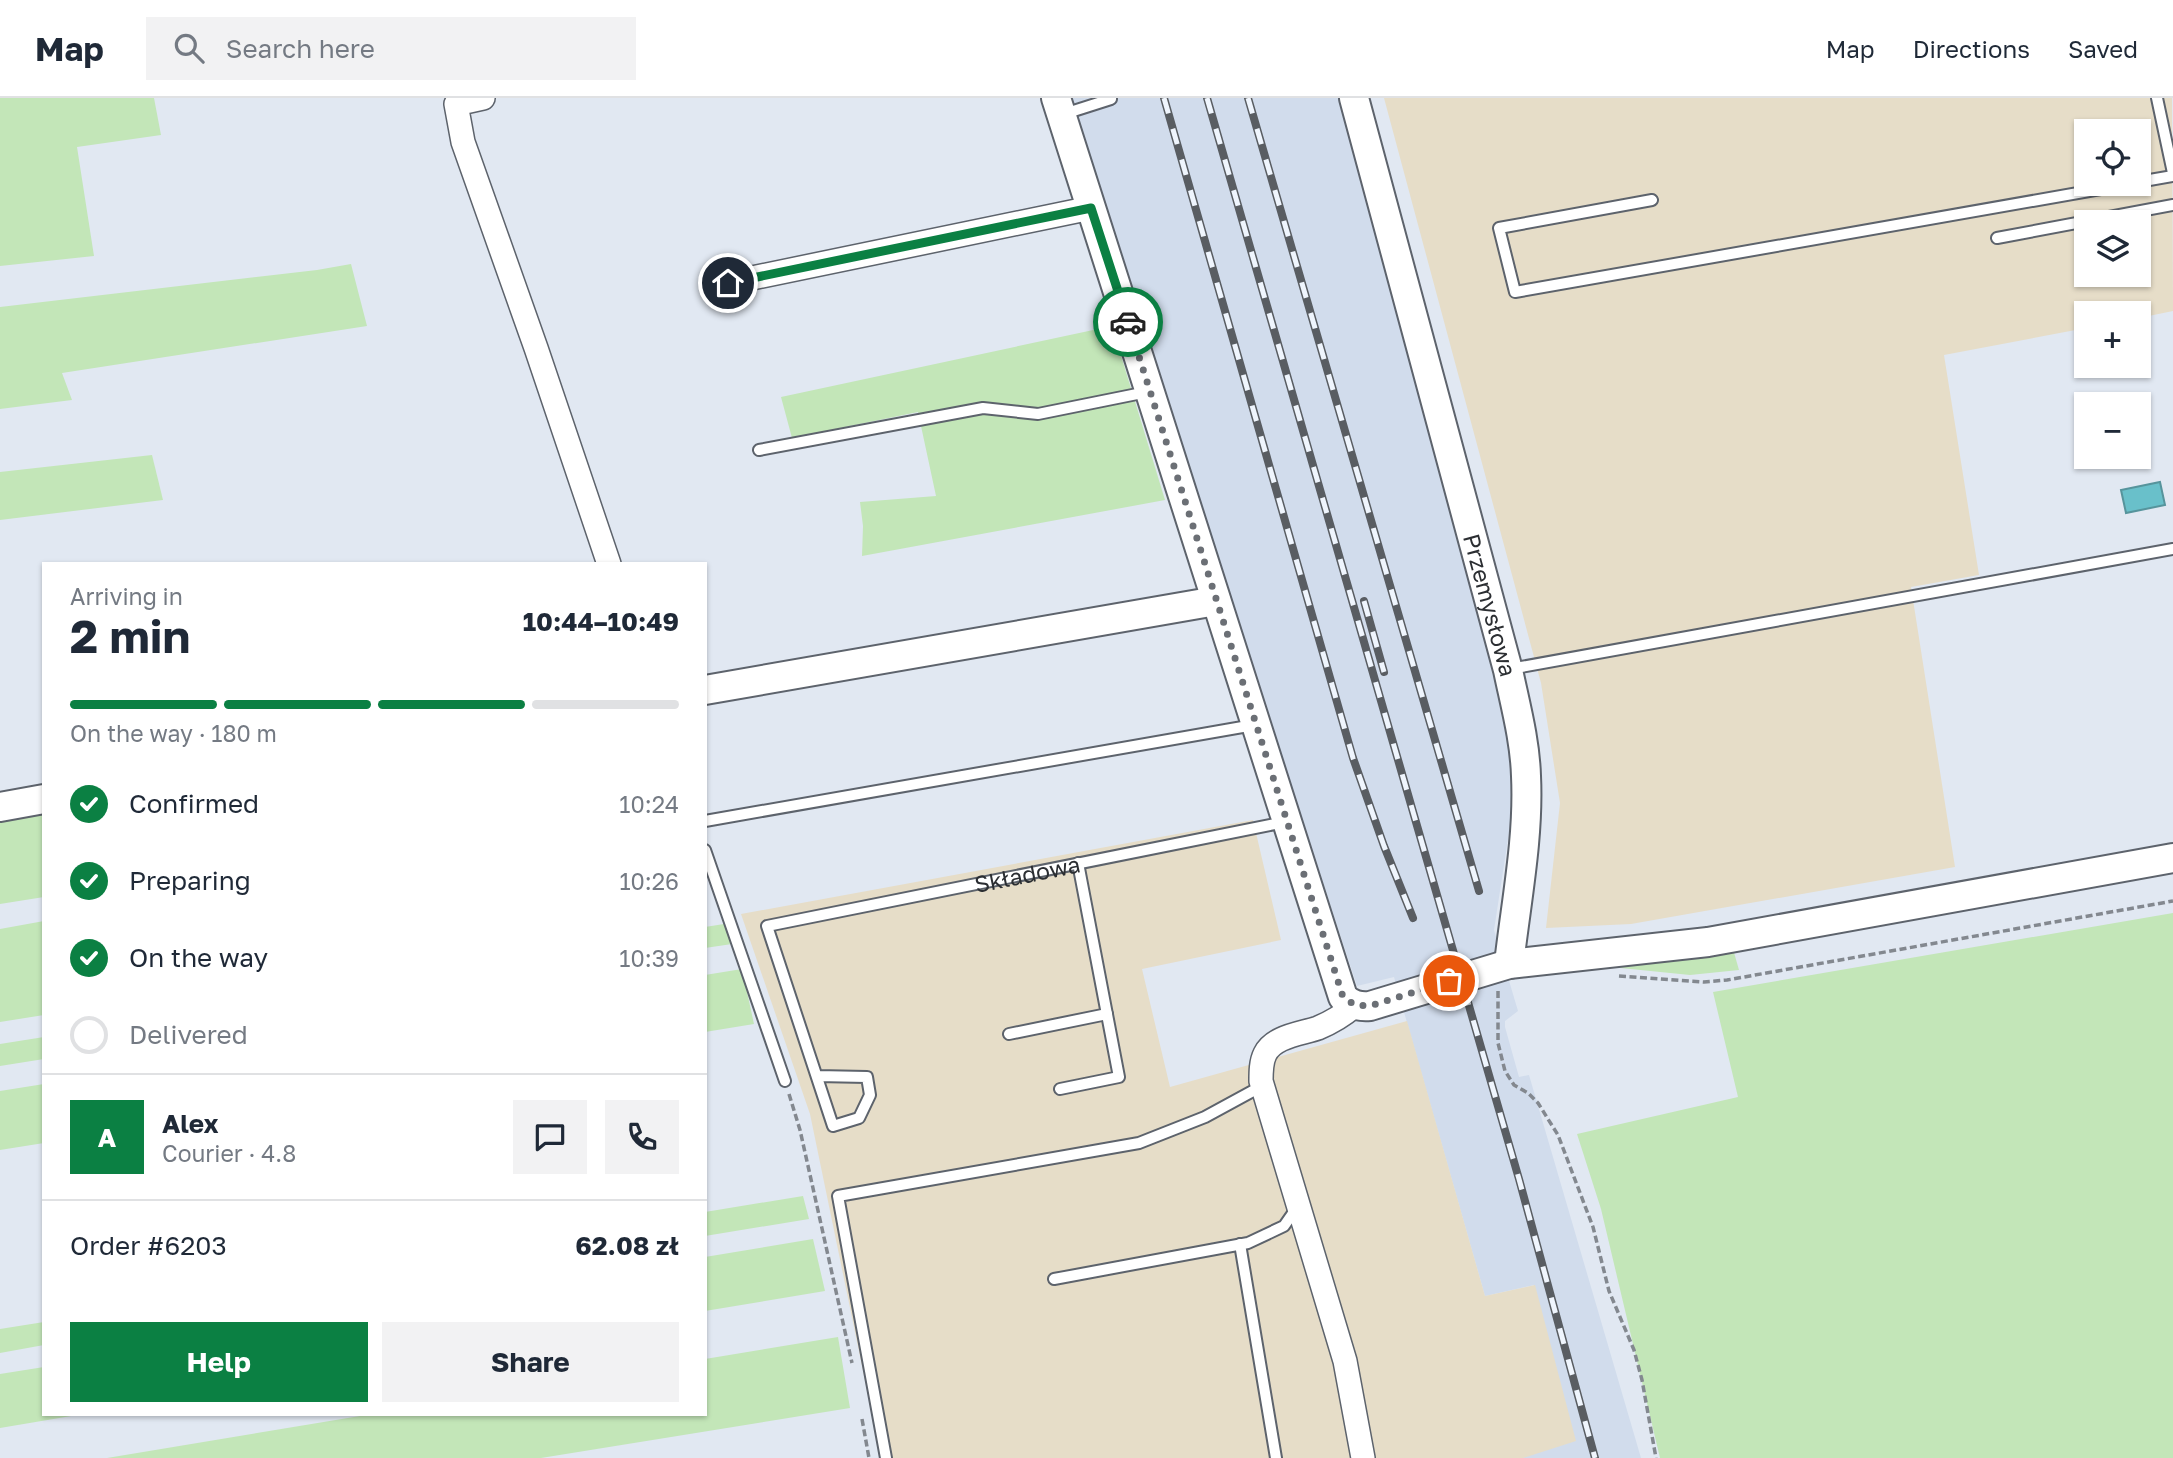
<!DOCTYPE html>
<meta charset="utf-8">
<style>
:root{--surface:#fff;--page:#f2f2f3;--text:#1f2937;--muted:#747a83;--line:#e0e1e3;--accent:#0b8043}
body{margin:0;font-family:"Golos Text",sans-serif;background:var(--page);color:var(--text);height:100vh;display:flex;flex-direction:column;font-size:26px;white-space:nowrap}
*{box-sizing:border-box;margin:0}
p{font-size:23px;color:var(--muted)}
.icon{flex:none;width:38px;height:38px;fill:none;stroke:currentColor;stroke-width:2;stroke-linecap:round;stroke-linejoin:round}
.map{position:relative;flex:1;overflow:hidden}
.details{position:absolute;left:42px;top:464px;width:665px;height:854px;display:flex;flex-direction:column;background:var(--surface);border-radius:0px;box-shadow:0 2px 5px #0004}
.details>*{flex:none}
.fabs{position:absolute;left:2074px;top:21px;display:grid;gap:14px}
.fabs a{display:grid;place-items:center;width:77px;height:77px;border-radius:0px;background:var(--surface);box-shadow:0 2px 5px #0004;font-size:35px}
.pin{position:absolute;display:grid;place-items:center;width:60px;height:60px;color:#fff;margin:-30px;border:4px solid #fff;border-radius:50%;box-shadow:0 2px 7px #0007}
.courier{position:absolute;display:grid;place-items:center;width:70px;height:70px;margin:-35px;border:5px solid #0b8043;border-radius:50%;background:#fff;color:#222;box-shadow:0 2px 9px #0007}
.overview em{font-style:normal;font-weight:700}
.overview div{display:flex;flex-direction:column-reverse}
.overview{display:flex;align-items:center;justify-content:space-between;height:119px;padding:0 28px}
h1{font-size:46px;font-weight:700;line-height:52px}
.bar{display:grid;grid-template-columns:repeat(4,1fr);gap:10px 7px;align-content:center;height:84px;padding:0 28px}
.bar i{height:9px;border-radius:5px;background:var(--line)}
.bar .on{background:var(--accent)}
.bar p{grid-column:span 4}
.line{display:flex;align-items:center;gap:18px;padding:0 28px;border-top:2px solid var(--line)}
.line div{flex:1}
.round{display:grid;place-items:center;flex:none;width:74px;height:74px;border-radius:0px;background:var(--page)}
ol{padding:0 28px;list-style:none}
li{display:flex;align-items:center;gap:21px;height:77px}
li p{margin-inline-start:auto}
li .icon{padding:7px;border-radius:50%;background:var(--accent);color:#fff;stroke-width:4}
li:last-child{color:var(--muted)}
li i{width:38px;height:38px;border:4px solid var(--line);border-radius:50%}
.cta{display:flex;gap:14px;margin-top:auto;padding:14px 28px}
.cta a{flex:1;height:80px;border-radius:0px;background:var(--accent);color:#fff;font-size:28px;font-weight:700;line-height:80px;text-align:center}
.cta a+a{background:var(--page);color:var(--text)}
header{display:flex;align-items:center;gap:42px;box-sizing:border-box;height:98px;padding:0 35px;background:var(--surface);border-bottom:2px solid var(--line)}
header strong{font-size:33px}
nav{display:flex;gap:38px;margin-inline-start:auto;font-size:24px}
.search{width:490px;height:63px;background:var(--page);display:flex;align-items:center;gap:18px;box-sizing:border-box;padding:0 24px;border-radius:0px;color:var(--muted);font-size:26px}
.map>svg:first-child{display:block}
.built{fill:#d1dcec}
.industrial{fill:#e6ddc8;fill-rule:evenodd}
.green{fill:#c3e6b8}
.water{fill:#69c0ca;stroke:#56949c;stroke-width:2}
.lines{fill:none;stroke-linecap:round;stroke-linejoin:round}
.service-casing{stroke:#5d636c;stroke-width:14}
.minor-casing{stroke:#5d636c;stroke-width:26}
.tertiary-casing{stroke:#5d636c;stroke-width:32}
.path{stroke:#83888f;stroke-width:3.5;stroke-dasharray:7 3.5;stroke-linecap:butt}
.service{stroke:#fff;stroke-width:10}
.minor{stroke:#fff;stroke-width:23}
.tertiary{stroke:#fff;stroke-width:28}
.rail-casing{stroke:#595d62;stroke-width:8}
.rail{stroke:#eff5fd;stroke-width:5;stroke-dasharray:16;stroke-linecap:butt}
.done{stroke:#6b6f75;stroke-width:7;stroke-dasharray:0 12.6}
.route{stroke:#0b8043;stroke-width:9}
.labels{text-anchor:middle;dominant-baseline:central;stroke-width:7;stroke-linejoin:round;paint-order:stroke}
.street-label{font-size:23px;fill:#2b2e32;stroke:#eff5fd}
</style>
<header>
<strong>Map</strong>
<div class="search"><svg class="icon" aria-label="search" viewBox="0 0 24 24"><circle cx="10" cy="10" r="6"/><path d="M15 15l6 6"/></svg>Search here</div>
<nav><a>Map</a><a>Directions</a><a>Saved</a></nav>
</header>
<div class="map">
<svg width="2173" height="1360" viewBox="0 0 2173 1360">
<rect width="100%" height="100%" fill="#e1e8f2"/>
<polygon class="built" points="1070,0 1342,0 1512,642 1514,702 1494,832 1518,913 1505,923 1505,929 1519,979 1529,977 1641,1360 1523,1360 1534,1187 1485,1198 1394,879 1357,888 1172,328"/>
<g class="industrial">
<path d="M1384,0H2172L2173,213L2139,220L2138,215H2086V230L1944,257L1979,477L1911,489L1955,769L1631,826L1546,830L1560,705L1541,585ZM2086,33H2138V86H2086ZM2086,124H2138V177H2086Z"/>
<polygon points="1253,722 1281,842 1142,871 1170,989 1407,923 1485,1198 1535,1187 1576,1343 1523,1360 881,1360 810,1016 741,816"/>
</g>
<g class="green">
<polygon points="0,0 154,0 161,37 77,49 94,158 0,168"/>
<polygon points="351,166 367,228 62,275 72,302 0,311 0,209 317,172"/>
<polygon points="1112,228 1165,402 862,458 863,428 860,404 936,398 918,314 792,340 781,299"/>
<polygon points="152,357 163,402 0,422 0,374"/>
<polygon points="44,713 44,799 0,806 0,720"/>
<polygon points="2173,815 2173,1360 1660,1360 1601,1111 1577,1036 1738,999 1713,894"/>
<polygon points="44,823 44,917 0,924 0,831"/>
<polygon points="724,826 732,846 705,850 705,829"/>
<polygon points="1733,851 1739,872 1690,877 1601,868"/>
<polygon points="742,871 754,926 705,934 705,877"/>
<polygon points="44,939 44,961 0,968 0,946"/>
<polygon points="44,986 44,1045 0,1052 0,993"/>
<polygon points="803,1098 809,1121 705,1138 705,1114"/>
<polygon points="813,1141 825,1193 705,1213 705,1159"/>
<polygon points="44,1224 44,1247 0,1255 0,1231"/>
<polygon points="838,1239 850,1310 541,1360 107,1360 372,1316 705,1316 705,1261"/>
<polygon points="44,1269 44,1316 83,1316 0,1330 0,1276"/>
</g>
<polygon class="water" points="2160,384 2165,407 2126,415 2121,392"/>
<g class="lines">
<defs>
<g id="service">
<polyline points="2157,0 2173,75"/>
<polyline points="1064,16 1111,1"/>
<polyline points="2138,84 2173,78"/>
<polyline points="1652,102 1499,130 1515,194 2129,86"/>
<polyline points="1997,140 2173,107"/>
<polyline points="759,352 983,310 1038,316 1147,294"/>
<polyline points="1510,571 2173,451"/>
<polyline points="705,723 1254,627"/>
<polyline points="705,752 785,983"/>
<polyline points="1009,936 1107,916"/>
<path id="s1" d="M817,978L867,979L870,997L859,1020L833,1028L767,828L1285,724"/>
<polyline points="1060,991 1119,979 1078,765"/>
<polyline points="1240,1146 1276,1360"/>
<polyline points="1054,1181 1248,1145 1284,1128 1298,1108"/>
<polyline points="886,1360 838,1098 1139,1045 1205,1019 1262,988"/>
</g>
<g id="minor">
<polyline points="483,0 456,6 463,44 536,250 609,466"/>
<polyline points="728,185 1091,110"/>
<path d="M1355,907C1344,917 1332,924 1318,930C1301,936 1274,938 1265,956C1261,964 1261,974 1261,983L1345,1263L1363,1360"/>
</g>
<g id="tertiary">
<path d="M1056,0L1343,899C1351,907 1359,909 1370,908L1509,866L1708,844L2173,760"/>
<path id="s2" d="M1354,0L1508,572C1515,606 1525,642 1526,678C1529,740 1516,804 1509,866"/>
<polyline points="705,592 1216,503"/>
<polyline points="0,709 44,701"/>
</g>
</defs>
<use href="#service" class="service-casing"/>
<use href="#minor" class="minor-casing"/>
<use href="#tertiary" class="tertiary-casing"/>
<g class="path">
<polyline points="1619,878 1704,884 1727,882 2173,803"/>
<polyline points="1498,893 1498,945 1505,973 1514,987 1528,995 1538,1005 1558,1037 1593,1129 1609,1193 1634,1252 1642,1282 1656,1360"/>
<polyline points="789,996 800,1032 852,1265"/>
<polyline points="862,1321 869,1360"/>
</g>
<use href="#service" class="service"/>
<use href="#minor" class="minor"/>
<use href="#tertiary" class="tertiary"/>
<defs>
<g id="rail">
<polyline points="1164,0 1353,660 1384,748 1413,820"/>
<polyline points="1207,0 1519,1081 1595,1360"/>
<polyline points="1248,0 1479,793"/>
<polyline points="1364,503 1384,574"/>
</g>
</defs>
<use href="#rail" class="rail-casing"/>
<use href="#rail" class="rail"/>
</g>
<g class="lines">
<polyline class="done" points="1128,224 1343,899 1355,907 1370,908 1449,883"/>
<polyline class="route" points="728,185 1091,110 1128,224"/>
</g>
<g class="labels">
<g class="street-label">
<text stroke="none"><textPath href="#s2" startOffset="525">Przemysłowa</textPath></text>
<text stroke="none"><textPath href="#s1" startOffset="597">Składowa</textPath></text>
</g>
</g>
</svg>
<div class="fabs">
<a><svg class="icon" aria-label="locate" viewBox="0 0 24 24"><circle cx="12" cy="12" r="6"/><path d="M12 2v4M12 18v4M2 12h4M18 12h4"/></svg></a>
<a><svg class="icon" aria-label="layers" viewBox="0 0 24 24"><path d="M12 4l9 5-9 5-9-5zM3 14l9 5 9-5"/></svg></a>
<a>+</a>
<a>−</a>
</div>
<div class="pin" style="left:1449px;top:883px;background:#ea580c"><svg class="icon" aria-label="bag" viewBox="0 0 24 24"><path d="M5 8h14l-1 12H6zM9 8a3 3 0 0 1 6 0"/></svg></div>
<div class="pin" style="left:728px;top:185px;background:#1f2937"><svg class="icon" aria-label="home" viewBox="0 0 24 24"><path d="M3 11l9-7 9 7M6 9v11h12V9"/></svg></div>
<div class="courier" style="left:1128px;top:224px"><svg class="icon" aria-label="car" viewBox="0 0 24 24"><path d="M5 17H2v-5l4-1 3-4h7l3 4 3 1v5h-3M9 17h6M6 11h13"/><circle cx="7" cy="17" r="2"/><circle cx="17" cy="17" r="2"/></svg></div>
<section class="details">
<div class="overview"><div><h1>2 min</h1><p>Arriving in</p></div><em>10:44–10:49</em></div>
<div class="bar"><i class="on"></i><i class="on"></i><i class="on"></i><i></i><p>On the way · 180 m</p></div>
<ol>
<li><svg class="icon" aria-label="check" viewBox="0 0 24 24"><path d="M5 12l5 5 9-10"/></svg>Confirmed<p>10:24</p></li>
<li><svg class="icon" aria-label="check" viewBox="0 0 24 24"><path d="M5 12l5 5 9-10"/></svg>Preparing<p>10:26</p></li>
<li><svg class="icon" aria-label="check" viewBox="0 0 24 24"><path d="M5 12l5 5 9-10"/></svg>On the way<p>10:39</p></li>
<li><i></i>Delivered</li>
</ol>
<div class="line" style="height:126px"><b class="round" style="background:var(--accent);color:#fff">A</b><div><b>Alex</b><p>Courier · 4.8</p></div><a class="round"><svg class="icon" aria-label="chat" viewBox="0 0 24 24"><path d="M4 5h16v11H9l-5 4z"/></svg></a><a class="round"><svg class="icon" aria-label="phone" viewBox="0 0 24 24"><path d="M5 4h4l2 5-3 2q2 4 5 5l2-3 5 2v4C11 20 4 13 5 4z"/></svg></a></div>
<div class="line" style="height:91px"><div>Order #6203</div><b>62.08 zł</b></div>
<div class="cta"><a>Help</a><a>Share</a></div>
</section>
</div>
